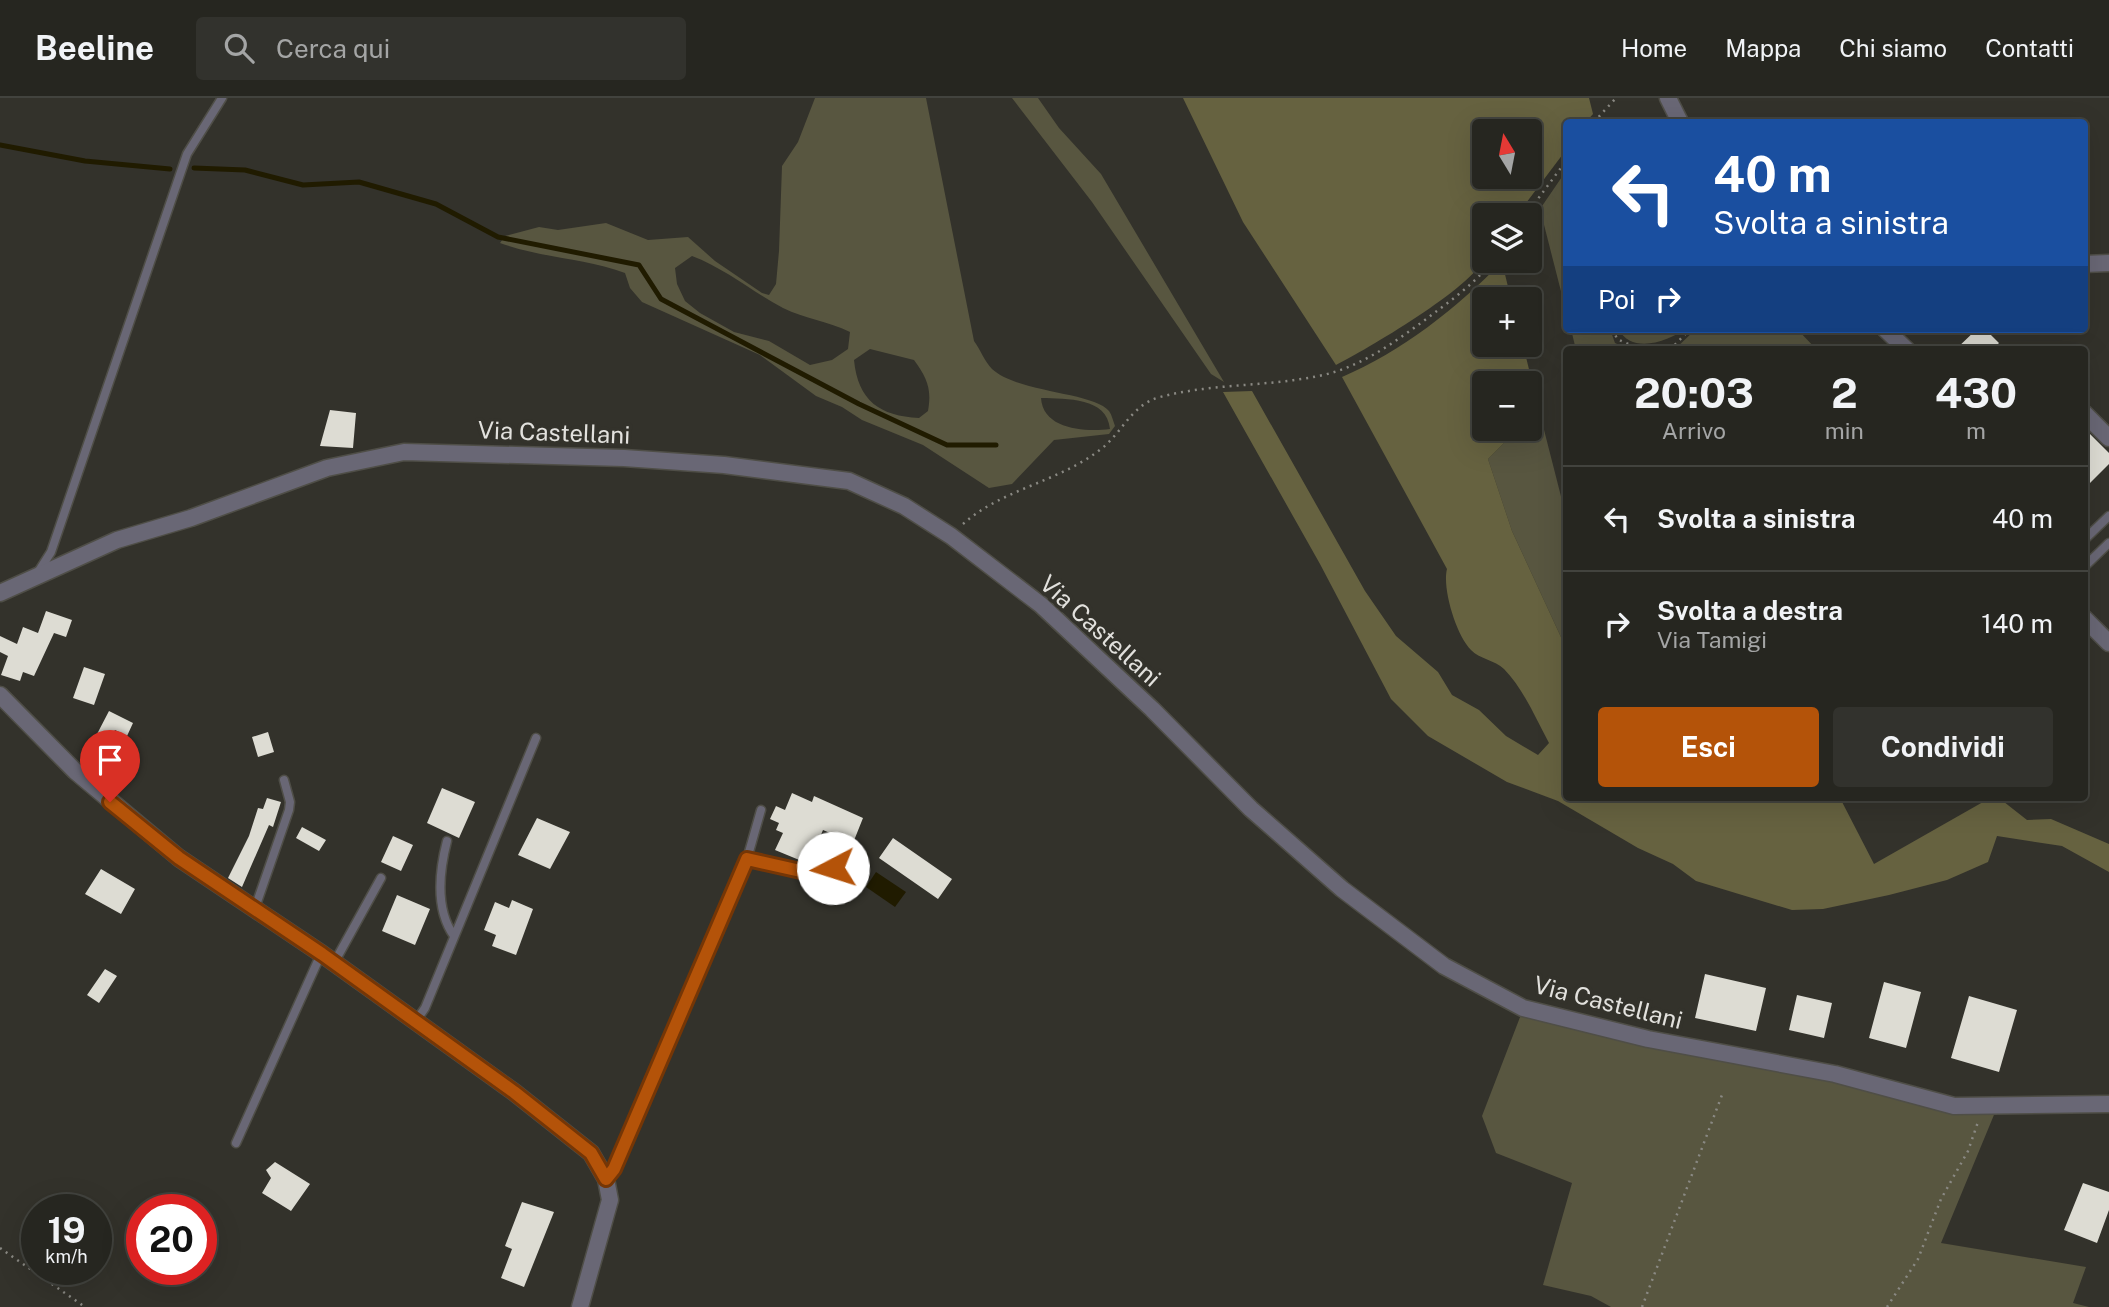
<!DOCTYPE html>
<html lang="it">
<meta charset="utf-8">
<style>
:root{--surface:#262620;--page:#32322d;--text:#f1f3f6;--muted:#a4a5a5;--line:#42433e;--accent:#b45309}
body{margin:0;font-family:"Public Sans",sans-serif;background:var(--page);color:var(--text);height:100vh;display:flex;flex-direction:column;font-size:26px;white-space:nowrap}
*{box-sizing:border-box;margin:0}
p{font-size:23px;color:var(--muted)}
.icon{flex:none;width:38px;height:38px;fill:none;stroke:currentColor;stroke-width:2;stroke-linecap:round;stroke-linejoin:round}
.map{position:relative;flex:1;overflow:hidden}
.side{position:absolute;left:1563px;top:248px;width:525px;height:455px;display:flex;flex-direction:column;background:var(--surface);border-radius:7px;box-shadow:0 7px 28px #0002,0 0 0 2px var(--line)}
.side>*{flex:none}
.banner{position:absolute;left:1563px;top:21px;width:525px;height:214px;border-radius:7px;box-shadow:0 7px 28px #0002,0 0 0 2px var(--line);background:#1a4fa0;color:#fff;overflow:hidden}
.needle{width:46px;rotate:350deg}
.tools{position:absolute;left:1472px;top:21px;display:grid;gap:14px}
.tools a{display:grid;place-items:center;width:70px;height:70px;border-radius:7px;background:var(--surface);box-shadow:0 7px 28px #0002,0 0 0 2px var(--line);font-size:35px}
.speed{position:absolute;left:21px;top:1096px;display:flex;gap:14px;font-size:35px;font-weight:700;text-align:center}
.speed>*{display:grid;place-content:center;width:91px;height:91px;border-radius:50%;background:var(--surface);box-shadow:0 7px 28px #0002,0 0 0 2px var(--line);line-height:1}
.speed small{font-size:18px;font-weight:400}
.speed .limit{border:10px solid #d22;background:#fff;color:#111}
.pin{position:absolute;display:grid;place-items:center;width:60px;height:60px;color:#fff;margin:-72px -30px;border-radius:50% 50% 50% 0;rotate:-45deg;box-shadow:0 0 7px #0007}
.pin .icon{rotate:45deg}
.me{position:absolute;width:77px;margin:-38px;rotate:265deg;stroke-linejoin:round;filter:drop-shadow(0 0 5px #0008)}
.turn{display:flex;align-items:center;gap:24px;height:147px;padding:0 35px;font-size:32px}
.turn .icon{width:91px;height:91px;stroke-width:2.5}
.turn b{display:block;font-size:49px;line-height:60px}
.then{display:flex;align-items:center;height:66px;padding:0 35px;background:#0003;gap:14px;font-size:26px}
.eta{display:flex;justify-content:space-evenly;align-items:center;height:119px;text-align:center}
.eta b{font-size:42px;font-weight:700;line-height:49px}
.cta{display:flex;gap:14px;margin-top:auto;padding:14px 35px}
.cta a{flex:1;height:80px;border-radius:7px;background:var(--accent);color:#fff;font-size:28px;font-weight:700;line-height:80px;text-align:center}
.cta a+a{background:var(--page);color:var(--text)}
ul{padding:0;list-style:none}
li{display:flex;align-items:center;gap:21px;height:105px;padding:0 35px;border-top:2px solid var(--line)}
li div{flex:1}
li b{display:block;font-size:26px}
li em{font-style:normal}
header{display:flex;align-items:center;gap:42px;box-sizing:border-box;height:98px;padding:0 35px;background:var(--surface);border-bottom:2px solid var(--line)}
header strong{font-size:33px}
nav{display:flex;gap:38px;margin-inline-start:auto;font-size:24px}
.search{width:490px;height:63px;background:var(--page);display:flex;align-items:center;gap:18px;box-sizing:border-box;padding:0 24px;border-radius:7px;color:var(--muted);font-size:26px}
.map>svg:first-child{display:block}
</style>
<header>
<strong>Beeline</strong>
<div class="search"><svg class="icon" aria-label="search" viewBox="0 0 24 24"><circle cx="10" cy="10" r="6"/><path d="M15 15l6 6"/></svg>Cerca qui</div>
<nav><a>Home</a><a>Mappa</a><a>Chi siamo</a><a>Contatti</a></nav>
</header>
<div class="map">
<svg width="2109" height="1209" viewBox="0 0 2109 1209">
<rect width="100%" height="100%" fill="#33322b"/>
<path fill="#585640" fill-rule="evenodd" d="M815,0H926L974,243C980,251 985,264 992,271C1018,295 1094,294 1109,313C1112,317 1113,323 1115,328L1109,336L1054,342L1012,386L989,390L923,347L862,322L842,309L816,298L760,257L642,204L630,190L625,175C584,160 541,160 500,145L505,138L539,129L558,132L606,125L648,142L688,139L715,163L762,195L769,197L776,186L779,153L782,68L798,44ZM692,158C726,171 751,193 783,210C805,221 828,223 850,234L848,251L832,262L810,267L769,243L734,234L700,215L685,203L677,186L675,170ZM870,251L914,262C927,280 932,291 928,313L919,320C880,318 858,303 854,262ZM1041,300C1067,301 1107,299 1110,331C1086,334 1043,332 1041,300Z
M1012,0H1038L1059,30L1101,76L1224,284L1211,276L1092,104Z
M1566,73V213L1540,111Z
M1571,231H1610L1615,245L1630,252H1576Z
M1618,231H1686C1667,243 1633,257 1618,231Z
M1696,231H1797L1817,252H1674Z
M1541,320L1566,418V550L1512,433L1488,361L1518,331H1530V324Z
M1522,914L1996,1012L1941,1145L2086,1169L2073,1205L2089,1209H1611L1591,1198L1543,1187L1572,1085L1496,1055L1482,1018Z"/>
<path fill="#666240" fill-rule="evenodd" d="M1183,0H1589L1593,16L1586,24H1566V52L1517,117H1484C1484,129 1488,149 1484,160C1475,188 1364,253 1336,267L1243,124ZM1484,33H1530V79H1484Z
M1502,164L1511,201H1484V247H1523L1541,320L1530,324V285H1484V331H1518L1488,361L1512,433L1566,550V700H1840L1874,766L1990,700H1999L2027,722L2051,721L2109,746V774L2062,748L1997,738L1988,764L1947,782L1889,797L1823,811L1792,812L1696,783L1673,766L1638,750L1558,703L1507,684L1428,638L1391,601L1320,466L1223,294L1252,293L1365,493L1396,538L1438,574L1452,597L1479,612L1506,638L1538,657L1549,645C1536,621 1523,590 1504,571C1495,562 1479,561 1471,552C1456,537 1442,490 1447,471L1342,279C1401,254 1457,210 1502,164Z"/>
<path fill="#201b00" d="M876,774L906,794L895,809L866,789Z"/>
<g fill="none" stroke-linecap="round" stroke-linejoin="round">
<path stroke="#201b00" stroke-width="5" d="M0,47L85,63L170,71
M194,70L245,72L303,87L359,84L436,106L498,139L639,167L661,201L859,306L947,347H996"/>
</g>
<path fill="#dddcd3" d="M1977,231H1985L1999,245L1992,252H1955Z
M330,312L356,315L353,350L320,348Z
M2084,330L2109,355V366L2084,391Z
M46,513L72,522L66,539L54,535L34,578L23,574L20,583L1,577L8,558L0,554V538L17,546L23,529L38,535Z
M84,569L105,576L94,607L73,600Z
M109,613L133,625L127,638L115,632L108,644L96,638Z
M268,634L274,654L258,659L252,639Z
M442,690L475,704L459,740L427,725Z
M792,695L812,704L814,698L863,720L853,745L823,732L809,766L775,752L783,735L776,732L779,725L770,721L776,708L785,712Z
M267,700L281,704L273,729L269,727L242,789L228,780L249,738L258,710L263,711Z
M537,720L570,734L550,771L518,757Z
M302,729L326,742L319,753L296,740Z
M393,738L413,747L401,773L381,764Z
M893,740L952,781L938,801L879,760Z
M101,771L135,791L121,816L85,796Z
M397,797L430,811L415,847L382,833Z
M512,802L533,811L516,857L492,848L496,837L484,832L495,804L509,810Z
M105,871L117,878L99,905L87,897Z
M1705,876L1766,890L1756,933L1695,920Z
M1884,884L1921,894L1906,950L1869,940Z
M1797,897L1832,905L1824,940L1789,932Z
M1969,898L2017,912L1999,974L1951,960Z
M275,1064L310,1086L291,1113L262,1095L271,1080L266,1072Z
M2083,1085L2109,1094V1112L2097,1145L2064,1132Z
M522,1104L554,1114L524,1189L501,1180L512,1151L505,1148Z"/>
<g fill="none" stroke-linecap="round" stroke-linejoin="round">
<g stroke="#4f4e47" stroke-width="11">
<path id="lane" d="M2084,442L2109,418
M2084,469L2109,445
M37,476L51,454L187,56L222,0
M447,743C439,774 435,811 454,838
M747,761L830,777C837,763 838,753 827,741
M255,810L289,712L290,704L284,682
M334,865L381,780
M416,923L425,910L536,640
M236,1045L321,856
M606,1081L614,1071L747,761L761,712"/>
</g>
<g stroke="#4f4e47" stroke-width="19">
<path id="street" d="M1668,0L1680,24
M2084,166L2109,165
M1885,231L1907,252
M2084,315L2109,340
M0,495L117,442L191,420L327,370L404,354L624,360L724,367L849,383L904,408L951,438L1041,507L1152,611L1251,711L1342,791L1444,868L1523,910L1648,941L1835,976L1954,1008L2109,1006
M2084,520L2109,545
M0,597L75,673L179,760L322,856L514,994L591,1055L606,1081L610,1102L580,1209"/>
</g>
<path stroke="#8a8983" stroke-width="2.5" stroke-dasharray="2 5" stroke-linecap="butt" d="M1594,24L1616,0
M1526,117L1566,63
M1613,231L1617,241L1642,252
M1658,252L1670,251
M1670,252L1690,231
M963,426C1002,391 1059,384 1101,351C1123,334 1131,307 1160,299C1213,285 1269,289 1323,277C1363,268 1396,243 1429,219C1451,202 1475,186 1492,163
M0,1150L85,1209
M1642,1209L1722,997
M1887,1209L1918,1161L1941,1101L1968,1053L1978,1024"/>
<use href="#lane" stroke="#696775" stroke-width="8"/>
<use href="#street" stroke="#696775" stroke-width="16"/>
</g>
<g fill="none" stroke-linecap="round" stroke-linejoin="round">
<g stroke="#753606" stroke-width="18">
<path id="route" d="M110,704L179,760L322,856L514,994L591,1055L606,1081L614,1071L747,761L823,778L830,777L833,770"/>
</g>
<use href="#route" stroke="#b45309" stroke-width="12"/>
</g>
<g text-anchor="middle" stroke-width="7" stroke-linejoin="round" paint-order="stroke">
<g font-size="24" fill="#e2e1dd" stroke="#33322b">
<text transform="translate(554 335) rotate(2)" y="8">Via Castellani</text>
<text transform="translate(1100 533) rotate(42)" y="8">Via Castellani</text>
<text transform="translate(1608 905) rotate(14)" y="8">Via Castellani</text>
</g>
</g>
</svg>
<div class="tools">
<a><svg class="needle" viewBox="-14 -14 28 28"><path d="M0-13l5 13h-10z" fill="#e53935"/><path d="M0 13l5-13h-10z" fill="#a4a5a5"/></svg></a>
<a><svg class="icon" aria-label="layers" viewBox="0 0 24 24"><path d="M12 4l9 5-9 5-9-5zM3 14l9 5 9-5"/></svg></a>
<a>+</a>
<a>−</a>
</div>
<div class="speed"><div>19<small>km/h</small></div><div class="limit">20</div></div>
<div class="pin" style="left:110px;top:704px;background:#d93025"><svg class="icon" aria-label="arrive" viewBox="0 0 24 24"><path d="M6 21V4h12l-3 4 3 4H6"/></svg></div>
<svg class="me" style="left:833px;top:770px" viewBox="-20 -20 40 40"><circle r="19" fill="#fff"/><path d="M0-13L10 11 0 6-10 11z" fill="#b45309"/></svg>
<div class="banner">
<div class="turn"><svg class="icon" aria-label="left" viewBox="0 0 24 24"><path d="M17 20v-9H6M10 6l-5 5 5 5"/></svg><div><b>40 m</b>Svolta a sinistra</div></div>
<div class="then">Poi<svg class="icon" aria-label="right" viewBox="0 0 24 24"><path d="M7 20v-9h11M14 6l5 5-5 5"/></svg></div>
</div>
<section class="side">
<div class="eta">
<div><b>20:03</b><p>Arrivo</p></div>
<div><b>2</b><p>min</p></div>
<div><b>430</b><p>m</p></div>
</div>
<ul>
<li><svg class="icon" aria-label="left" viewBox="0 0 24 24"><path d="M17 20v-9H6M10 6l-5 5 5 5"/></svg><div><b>Svolta a sinistra</b></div><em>40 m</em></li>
<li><svg class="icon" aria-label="right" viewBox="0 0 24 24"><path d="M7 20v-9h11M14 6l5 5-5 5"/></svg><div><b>Svolta a destra</b><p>Via Tamigi</p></div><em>140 m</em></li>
</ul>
<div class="cta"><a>Esci</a><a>Condividi</a></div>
</section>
</div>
